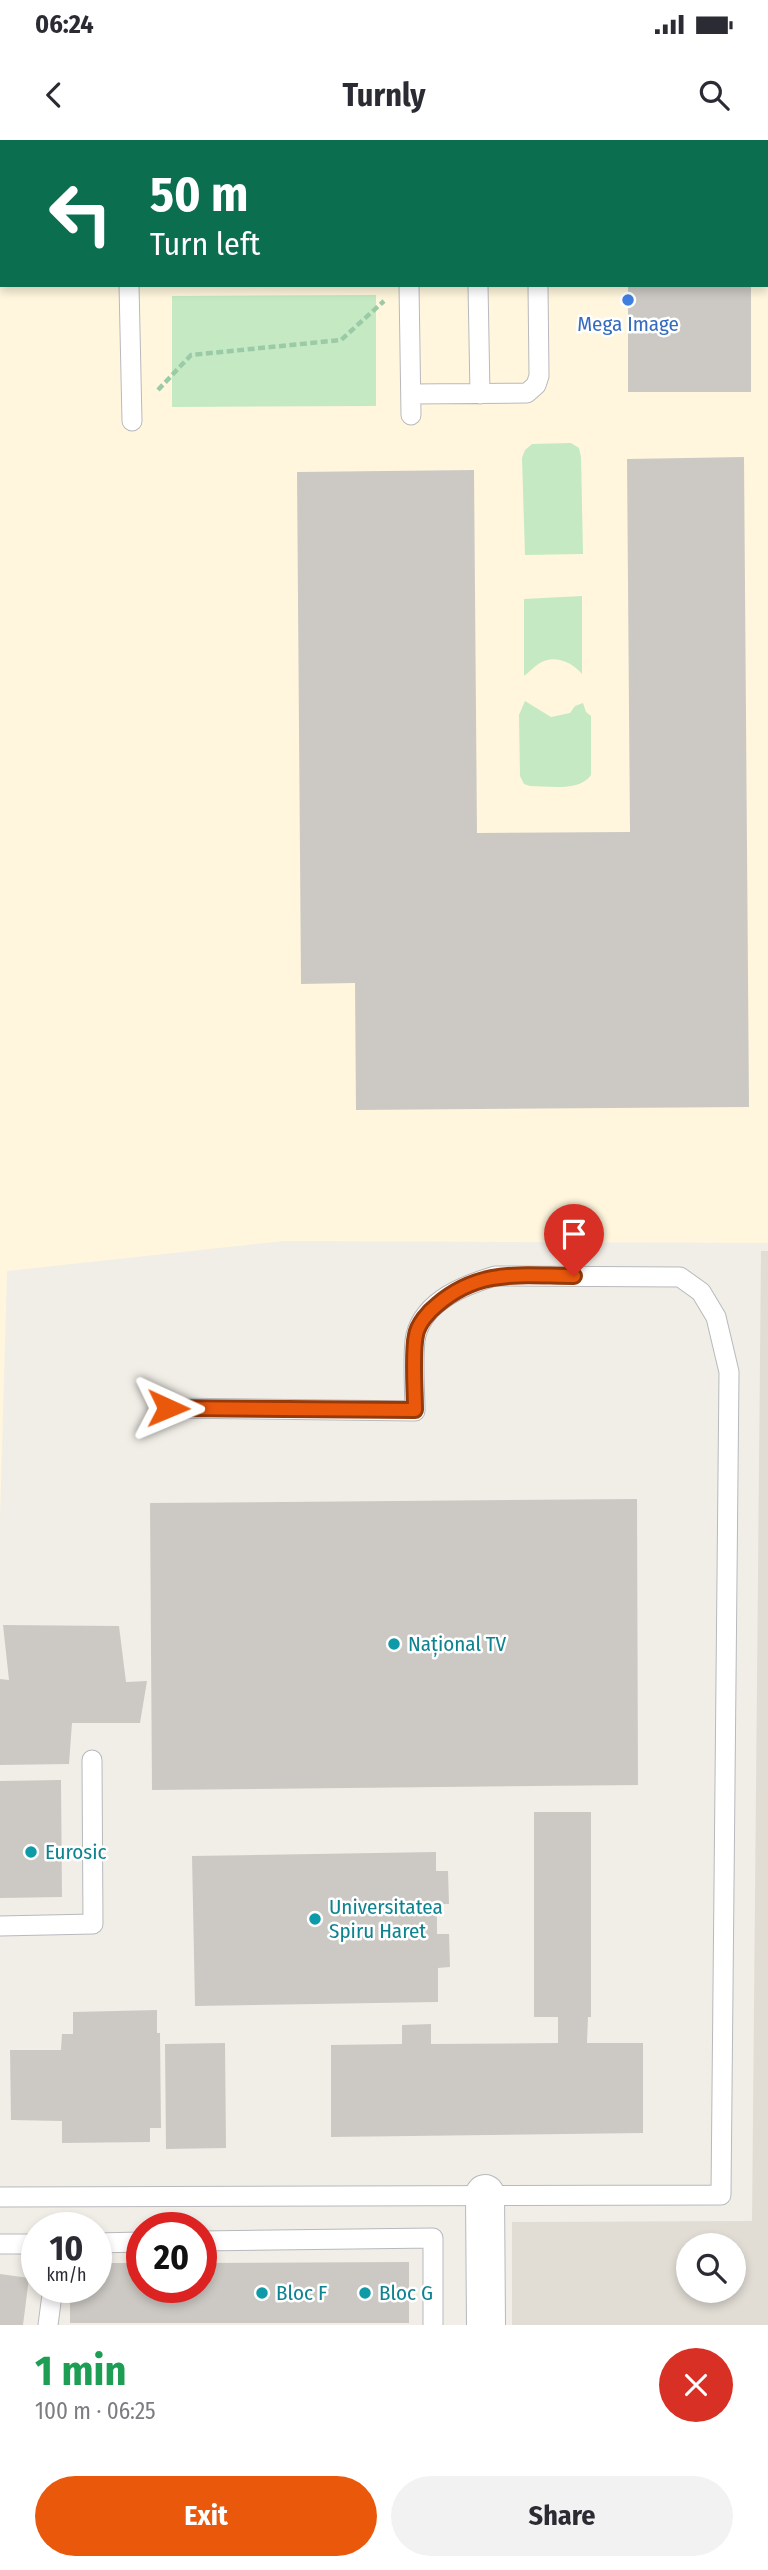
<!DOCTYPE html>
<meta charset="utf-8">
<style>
:root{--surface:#fff;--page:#f2f2f3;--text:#2b2b33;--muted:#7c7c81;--accent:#ea580c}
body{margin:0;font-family:"Fira Sans Condensed",sans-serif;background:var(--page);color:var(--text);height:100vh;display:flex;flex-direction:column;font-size:26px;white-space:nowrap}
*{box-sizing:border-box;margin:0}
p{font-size:23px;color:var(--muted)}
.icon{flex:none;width:38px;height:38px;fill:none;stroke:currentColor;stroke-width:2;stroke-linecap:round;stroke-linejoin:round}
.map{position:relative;height:2185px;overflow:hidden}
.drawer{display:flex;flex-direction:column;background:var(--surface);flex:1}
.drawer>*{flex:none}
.hud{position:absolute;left:0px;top:0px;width:768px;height:147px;box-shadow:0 4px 10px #0003;background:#0b6e4f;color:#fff;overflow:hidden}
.fabs{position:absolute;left:676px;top:2093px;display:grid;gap:14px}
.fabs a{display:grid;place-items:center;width:70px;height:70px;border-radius:50%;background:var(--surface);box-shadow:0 4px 10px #0003;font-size:35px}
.speed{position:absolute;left:21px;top:2072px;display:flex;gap:14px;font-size:35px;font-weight:700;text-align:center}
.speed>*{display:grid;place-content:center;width:91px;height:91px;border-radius:50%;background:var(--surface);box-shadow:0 4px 10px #0003;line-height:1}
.speed small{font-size:18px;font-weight:400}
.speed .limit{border:10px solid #d22;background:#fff;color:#111}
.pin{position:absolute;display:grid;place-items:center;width:60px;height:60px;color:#fff;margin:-72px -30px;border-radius:50% 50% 50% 0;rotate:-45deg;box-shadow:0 0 7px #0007}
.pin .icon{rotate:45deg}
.me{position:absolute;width:77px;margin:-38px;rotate:91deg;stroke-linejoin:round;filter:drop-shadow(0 0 5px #0008)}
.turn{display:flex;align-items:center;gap:24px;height:147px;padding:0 35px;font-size:32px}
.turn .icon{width:91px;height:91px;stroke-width:2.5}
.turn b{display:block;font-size:49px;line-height:60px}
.round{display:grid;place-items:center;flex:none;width:74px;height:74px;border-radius:37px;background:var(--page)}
.summary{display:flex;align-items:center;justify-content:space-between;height:119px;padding:0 35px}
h1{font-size:42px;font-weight:700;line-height:52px;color:#1e9e55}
.button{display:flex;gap:14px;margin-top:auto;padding:14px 35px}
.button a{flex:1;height:80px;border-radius:42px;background:var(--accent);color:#fff;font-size:28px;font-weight:700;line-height:80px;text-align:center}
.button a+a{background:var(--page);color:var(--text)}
.status{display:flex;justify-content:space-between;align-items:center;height:49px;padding:0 35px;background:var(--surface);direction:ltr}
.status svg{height:19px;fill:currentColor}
header{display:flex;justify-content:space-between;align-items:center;height:91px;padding:0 35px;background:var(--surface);font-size:32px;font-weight:700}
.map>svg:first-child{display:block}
</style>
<div class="status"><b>06:24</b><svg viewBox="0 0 49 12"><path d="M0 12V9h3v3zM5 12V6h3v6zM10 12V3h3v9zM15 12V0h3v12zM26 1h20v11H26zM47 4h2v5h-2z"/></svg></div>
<header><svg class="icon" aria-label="back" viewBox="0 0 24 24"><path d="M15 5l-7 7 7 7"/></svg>Turnly<svg class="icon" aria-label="search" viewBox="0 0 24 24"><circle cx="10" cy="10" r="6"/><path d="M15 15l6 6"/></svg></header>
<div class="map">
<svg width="768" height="2185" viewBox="0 0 768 2185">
<rect width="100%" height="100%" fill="#f1eee7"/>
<path fill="#fff6dd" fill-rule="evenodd" d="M0,0H768V1103L284,1101L7,1131L0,1378ZM2,2H766V145H2Z"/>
<path fill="#e1ddd5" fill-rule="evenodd" d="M761,1111H768V2185H512V2082L752,2081ZM688,2105H733V2151H688Z"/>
<path fill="#c4e9c3" d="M376,155V266L172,267V156Z
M571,303L579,308L581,317L583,414L525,415L522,318L525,310L532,304Z
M582,456V534C573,523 556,515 542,522C535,525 530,532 524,536V459Z
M525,561L551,577L570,573L575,566L583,563L586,572L591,576V635C579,652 550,646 530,646L524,644L520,636L519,575Z"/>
<path fill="#ccc9c4" d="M628,145H751V252H628Z
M744,317L749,967L356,970L355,843L301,844L297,332L474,330L477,693L630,692L627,319Z
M637,1359L638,1645L152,1650L150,1363Z
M3,1485L119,1486L126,1542L147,1541L140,1583H72L69,1624L0,1625V1539L9,1540Z
M61,1640L62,1757L0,1758V1641Z
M534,1672H591V1877H588L587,1903H643V1993L331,1997V1905L402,1904V1885L431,1884V1904L558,1903V1877H534Z
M436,1712V1731H448L449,1764H437V1794H449L450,1827L438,1828V1862L195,1866L192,1716Z
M157,1870V1893H160L161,1988H150V2002L62,2003V1981L11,1980L10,1910H61L62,1894H73V1872Z
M225,1903L226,2008L166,2009L165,1904Z
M409,2122V2183H70V2147H96V2123H142V2147H201V2123Z
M0,2134L29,2138L23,2185H0Z"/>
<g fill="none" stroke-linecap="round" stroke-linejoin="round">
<g stroke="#b7b9bd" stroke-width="21">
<path id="lane" d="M0,99H2
M129,145L132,281
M409,145L411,275
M478,145L480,254
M411,254L527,253L536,245L539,236L538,145
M0,1786L93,1784L92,1620
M0,2057L721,2055L729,1232L716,1177L701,1152L680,1137L495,1136C465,1145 425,1160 416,1195C412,1210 415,1253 415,1271L168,1268
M201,2101L433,2098V2185
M96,2103L142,2102
M0,2104H37
M48,2185L53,2147"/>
</g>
<g stroke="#b7b9bd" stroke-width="40">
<path id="street" d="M485,2054L486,2185"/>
</g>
<path stroke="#9bcaa7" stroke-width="4.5" stroke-dasharray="7 3.5" stroke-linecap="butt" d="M158,250L191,215L341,200L384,161"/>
<use href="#lane" stroke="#fff" stroke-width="19"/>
<use href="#street" stroke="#fff" stroke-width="38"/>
</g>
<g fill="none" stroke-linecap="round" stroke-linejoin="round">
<g stroke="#983908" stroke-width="18">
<path id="route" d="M168,1268L415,1270C415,1251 412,1212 416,1195C418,1184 428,1172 437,1165C480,1128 521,1136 574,1136"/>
</g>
<use href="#route" stroke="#ea580c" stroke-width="12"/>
</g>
<circle fill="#3f7fe0" stroke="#fff" stroke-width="2.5" cx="628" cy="160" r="7"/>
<g fill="#0f9aa8" stroke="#fff" stroke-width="2.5">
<circle cx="394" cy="1504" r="7"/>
<circle cx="31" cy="1712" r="7"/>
<circle cx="315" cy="1779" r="7"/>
<circle cx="262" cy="2153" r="7"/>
<circle cx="365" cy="2153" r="7"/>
</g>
<g text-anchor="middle" stroke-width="5" stroke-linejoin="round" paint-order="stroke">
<g font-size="21" fill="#366cbe" stroke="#fff">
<text x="628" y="191">Mega Image</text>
</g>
<g font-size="21" fill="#0d838f" stroke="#fff" text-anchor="start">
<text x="408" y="1511">Național TV</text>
<text x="45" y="1719">Eurosic</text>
<text x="329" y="1774">Universitatea<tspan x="329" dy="24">Spiru Haret</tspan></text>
<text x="276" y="2160">Bloc F</text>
<text x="379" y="2160">Bloc G</text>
</g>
</g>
</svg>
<div class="fabs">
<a><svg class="icon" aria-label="search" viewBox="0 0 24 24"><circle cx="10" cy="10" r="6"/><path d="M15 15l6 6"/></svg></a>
</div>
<div class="speed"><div>10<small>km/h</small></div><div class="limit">20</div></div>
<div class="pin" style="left:574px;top:1136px;background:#d93025"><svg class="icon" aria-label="arrive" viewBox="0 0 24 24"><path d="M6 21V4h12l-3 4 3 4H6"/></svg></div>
<svg class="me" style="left:168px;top:1268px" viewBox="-20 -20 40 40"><path d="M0-17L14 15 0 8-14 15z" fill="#ea580c" stroke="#fff" stroke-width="4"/></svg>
<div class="hud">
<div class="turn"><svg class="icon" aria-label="left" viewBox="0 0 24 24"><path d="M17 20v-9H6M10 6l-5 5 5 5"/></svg><div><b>50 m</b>Turn left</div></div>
</div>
</div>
<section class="drawer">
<div class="summary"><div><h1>1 min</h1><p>100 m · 06:25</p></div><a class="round" style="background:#d93025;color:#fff"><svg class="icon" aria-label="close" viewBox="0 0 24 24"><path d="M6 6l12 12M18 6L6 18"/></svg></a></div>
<div class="button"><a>Exit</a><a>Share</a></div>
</section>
